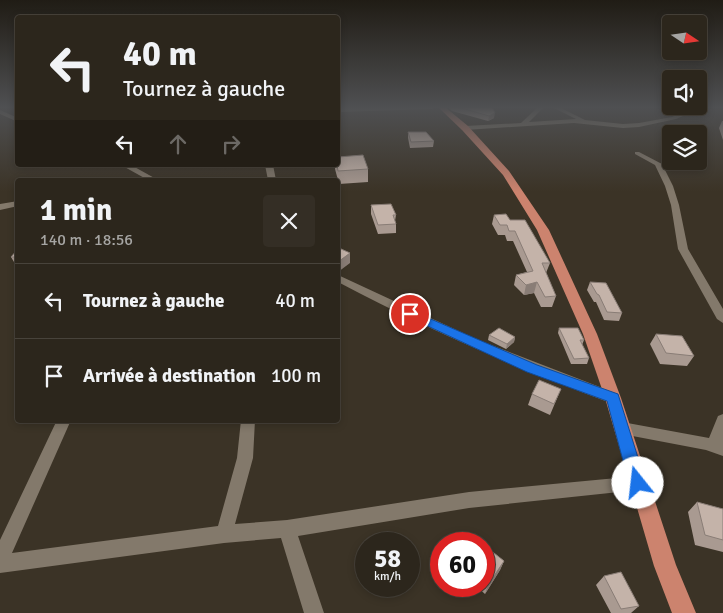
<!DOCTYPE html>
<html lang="fr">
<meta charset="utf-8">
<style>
:root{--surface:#2c261c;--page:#342e25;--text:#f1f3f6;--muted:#a6a5a3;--line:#48433b}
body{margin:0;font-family:Signika,sans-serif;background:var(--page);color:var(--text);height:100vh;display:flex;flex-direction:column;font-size:19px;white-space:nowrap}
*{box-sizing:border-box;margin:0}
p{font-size:16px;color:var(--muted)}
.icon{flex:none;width:28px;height:28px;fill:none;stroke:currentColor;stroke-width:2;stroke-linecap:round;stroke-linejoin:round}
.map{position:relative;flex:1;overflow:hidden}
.sheet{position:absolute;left:15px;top:178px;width:325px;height:245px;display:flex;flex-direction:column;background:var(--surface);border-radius:5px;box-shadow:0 2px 8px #0003,0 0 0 1px var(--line)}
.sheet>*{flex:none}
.top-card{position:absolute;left:15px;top:15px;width:325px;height:152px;border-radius:5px;box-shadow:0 2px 8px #0003,0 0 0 1px var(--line);background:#2c261c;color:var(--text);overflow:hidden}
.needle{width:32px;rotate:103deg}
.fabs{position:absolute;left:662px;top:15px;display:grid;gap:10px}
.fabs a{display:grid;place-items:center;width:45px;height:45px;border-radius:5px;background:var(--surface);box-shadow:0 2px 8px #0003,0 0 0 1px var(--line);font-size:25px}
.speed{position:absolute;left:355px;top:532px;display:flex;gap:10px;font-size:25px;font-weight:700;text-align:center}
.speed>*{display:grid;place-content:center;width:65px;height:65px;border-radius:50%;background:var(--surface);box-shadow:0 2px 8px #0003,0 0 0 1px var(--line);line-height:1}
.speed small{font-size:12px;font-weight:400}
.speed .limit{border:8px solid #d22;background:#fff;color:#111}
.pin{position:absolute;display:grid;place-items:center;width:42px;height:42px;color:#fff;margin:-21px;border:2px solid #fff;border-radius:50%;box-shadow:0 1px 5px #0007}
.me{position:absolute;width:55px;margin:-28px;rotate:344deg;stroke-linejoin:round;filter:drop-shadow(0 0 4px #0008)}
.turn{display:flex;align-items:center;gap:18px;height:105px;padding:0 25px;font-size:22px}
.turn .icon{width:65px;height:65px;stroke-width:2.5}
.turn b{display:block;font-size:35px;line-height:42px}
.lanes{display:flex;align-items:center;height:48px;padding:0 25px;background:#0003;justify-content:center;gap:25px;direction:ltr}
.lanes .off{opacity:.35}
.round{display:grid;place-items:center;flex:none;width:52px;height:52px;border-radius:5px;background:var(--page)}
.headline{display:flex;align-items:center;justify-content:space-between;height:85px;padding:0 25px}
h1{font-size:30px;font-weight:700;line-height:38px}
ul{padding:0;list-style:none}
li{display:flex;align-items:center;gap:15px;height:75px;padding:0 25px;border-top:1px solid var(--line)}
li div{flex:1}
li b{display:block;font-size:19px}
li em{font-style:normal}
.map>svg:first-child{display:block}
</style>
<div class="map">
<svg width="723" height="613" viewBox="0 0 723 613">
<rect width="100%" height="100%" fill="#3b3326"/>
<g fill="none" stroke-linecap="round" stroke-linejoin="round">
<path fill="#83796b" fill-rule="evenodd" d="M388,107H435L432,109L338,112V108Z
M538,107H544L529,122L576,119L552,107H559L585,120L623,124L639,123L672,117L697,107H704L676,119L639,127L623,128L574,123L465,130L462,128L465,126L521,123Z
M0,110L18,118V122L0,114Z
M635,152H639L662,164L673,186L679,205L688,249L723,309V323L717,319L678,249L671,205L665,186L655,165L635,154Z
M121,165H131L158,180H148Z
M265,165H273L276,180H268Z
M18,201V206L0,210V204Z
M338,275L478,340L618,394L620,398L618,402L613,403L608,402C515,367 425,328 338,282Z
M723,414V456L706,450L622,434L617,432L615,428L617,424L622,422L709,438L718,416Z
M57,420H71L12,553L218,526L237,458L241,420H255L253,458L235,524L287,520L469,492L638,476L644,478L646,483L644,488L638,490L469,508L298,536L324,613H304L281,538L224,543L0,573V540Z"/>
<path fill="#cc836e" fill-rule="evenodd" d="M438,107H445L468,126L509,171L549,230L597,334L621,398L676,565L696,613H672L654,566L605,398L583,334L537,230L503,175L462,130Z"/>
</g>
<path fill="#a99a91" d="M448,107H492L494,118L488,121L452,111Z
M722,121H723V140L719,128Z
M408,132L434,141L433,147L410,148L408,138Z
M335,165L368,169V182L339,184L335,169Z
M371,205L396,215L395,221L396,224V233L378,234L371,214Z
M494,215L510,220L550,263L546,273L556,296L552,307H541L534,293L524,295L514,285L516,275L527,272L513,241H507L505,235H498L492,224Z
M18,249V267H17L11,257Z
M590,282L622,313L619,321L604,320L596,302H594L587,290Z
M559,328L584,340L582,345L589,358L587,364H571L558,333Z
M656,334L694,356L687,366L660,364L650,344Z
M489,335L515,337L514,342L506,349L488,340Z
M561,389L550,415L528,405L532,394Z
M697,502L723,509V552L695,545L688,512Z
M484,545L504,561L500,570L485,594L476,586H484Z
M604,576L639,606L631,613H611L596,585Z"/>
<path fill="#897d76" d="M495,113L494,118L488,121L489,116Z
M350,253V263L338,272V262Z
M537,282L534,293L524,295L526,285Z
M515,337L514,342L506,349L507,344Z
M504,561L500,570L485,594L488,585Z"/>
<path fill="#c4b3a9" stroke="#897d76" d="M458,107H492L495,113L489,116Z
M408,132H426L434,141L411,142Z
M363,155L368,169L338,171L337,165H338V157Z
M391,204L396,215H393L396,224L378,225L371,205Z
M506,214L510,220H525L550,263H542L556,296L545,297L537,282L526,285L516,275L533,271L515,231H509L507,225H500L494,215Z
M339,248L350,253L338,262V249Z
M18,249V257H11Z
M590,282L606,283L622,313L607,312L599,295L597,294Z
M499,328L515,337L507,344L489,335Z
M559,328H578L584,340H580L589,358L574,359Z
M656,334L682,336L694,356L666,353Z
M539,380L561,389L554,404L532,394Z
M697,502L723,509V540L705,535Z
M475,539L482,544H471Z
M484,545L504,561L488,585L484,581Z
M621,572L639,606L621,609L604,576Z"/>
<linearGradient id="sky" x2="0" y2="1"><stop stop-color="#201c15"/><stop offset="0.56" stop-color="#4f5052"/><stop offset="1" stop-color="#4f5052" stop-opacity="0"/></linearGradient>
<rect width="723" height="192" fill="url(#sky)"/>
<path fill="#1a73e8" stroke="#114b97" d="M410,310L537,365L618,394L646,483L643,489L638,491L632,489L629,483L607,401L527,372L406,316L404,314Z"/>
</svg>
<div class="fabs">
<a><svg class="needle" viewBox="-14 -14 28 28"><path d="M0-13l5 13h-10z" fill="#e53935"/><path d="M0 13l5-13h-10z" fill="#a6a5a3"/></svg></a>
<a><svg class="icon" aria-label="sound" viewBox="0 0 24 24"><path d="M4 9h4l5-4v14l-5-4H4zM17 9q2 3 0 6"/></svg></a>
<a><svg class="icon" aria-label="layers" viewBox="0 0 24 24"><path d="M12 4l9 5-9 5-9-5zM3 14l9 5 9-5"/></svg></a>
</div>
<div class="speed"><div>58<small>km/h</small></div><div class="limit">60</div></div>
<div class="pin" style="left:410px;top:314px;background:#d93025"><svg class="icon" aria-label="arrive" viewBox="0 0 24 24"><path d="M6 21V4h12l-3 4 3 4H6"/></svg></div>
<svg class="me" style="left:638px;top:483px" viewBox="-20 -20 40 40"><circle r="19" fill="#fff"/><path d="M0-13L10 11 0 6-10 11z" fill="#1a73e8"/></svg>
<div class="top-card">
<div class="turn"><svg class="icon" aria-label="left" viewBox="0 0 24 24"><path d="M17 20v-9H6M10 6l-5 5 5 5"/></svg><div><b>40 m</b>Tournez à gauche</div></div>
<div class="lanes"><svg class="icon" aria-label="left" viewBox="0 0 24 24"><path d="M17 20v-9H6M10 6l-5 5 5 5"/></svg><svg class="icon off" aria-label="ahead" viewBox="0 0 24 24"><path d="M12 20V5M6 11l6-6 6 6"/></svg><svg class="icon off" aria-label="right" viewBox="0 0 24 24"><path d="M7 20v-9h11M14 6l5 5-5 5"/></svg></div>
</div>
<section class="sheet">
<div class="headline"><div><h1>1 min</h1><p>140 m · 18:56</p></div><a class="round"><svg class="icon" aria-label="close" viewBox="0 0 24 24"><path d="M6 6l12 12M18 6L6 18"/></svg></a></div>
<ul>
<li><svg class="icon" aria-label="left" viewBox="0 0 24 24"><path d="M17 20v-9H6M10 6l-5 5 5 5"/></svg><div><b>Tournez à gauche</b></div><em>40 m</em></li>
<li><svg class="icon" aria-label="arrive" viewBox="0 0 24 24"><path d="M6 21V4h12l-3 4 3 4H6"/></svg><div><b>Arrivée à destination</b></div><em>100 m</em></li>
</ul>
</section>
</div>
